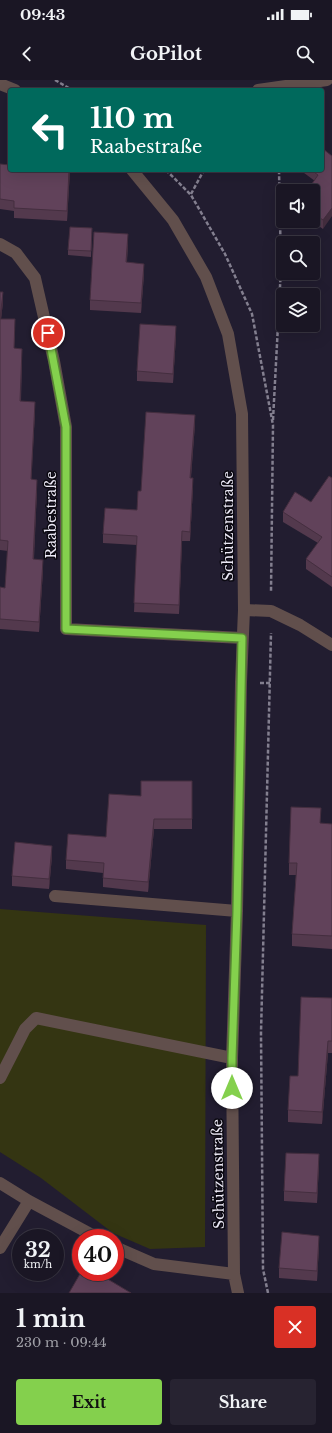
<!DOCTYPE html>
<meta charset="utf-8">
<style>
:root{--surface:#1a1624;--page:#272331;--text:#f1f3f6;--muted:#9f9fa6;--line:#383541;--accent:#84d04d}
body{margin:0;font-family:"Libre Baskerville",serif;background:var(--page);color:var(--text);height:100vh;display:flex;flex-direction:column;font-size:15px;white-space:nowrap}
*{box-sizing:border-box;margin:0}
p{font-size:13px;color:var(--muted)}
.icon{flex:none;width:22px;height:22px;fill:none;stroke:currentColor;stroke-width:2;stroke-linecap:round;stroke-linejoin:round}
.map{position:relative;height:1213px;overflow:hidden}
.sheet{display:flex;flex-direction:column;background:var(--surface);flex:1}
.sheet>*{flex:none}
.guide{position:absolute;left:8px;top:8px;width:316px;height:84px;border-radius:4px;box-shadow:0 4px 16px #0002,0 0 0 1px var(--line);background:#00695c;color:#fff;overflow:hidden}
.buttons{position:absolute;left:276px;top:104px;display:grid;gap:8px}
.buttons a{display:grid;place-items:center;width:44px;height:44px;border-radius:4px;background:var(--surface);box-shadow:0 4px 16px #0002,0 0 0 1px var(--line);font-size:20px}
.speed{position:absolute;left:12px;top:1149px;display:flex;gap:8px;font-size:20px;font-weight:700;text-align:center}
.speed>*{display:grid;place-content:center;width:52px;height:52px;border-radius:50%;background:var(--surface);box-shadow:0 4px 16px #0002,0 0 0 1px var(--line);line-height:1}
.speed small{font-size:10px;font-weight:400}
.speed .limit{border:6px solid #d22;background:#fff;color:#111}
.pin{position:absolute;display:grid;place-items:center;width:34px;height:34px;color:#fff;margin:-17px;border:2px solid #fff;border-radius:50%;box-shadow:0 1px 4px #0007}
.me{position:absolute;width:44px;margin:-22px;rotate:0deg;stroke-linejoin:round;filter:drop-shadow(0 0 3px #0008)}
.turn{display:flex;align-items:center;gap:14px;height:84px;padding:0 16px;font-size:18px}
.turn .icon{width:52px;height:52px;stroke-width:2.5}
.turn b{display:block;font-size:28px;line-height:34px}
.round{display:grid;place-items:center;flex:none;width:42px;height:42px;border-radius:4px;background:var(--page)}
.summary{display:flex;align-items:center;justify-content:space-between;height:68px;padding:0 16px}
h1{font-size:24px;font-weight:800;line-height:30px}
.cta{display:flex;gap:8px;margin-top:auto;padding:8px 16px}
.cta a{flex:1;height:46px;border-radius:4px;background:var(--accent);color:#111;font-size:16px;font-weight:800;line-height:46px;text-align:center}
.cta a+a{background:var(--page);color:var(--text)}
.status{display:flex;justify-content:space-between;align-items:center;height:28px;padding:0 20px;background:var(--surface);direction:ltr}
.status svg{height:11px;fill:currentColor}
header{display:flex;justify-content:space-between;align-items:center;height:52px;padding:0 16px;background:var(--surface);font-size:18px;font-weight:800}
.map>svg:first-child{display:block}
</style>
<div class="status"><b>09:43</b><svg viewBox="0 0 49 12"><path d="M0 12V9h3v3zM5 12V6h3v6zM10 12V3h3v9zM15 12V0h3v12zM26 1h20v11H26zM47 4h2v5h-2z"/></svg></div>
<header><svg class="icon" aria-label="back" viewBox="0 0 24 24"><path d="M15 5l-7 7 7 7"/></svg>GoPilot<svg class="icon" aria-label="search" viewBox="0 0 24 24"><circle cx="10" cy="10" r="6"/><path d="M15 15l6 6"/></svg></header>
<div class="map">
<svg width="332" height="1213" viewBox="0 0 332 1213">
<rect width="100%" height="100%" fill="#221d30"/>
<path fill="#343512" d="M0,829L206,845L205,1167L150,1169L113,1153L41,1098L0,1072Z"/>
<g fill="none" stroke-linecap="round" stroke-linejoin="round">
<path stroke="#837f8f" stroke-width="2.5" stroke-dasharray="4 2" stroke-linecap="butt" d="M55,0L72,10
M166,90L191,115L225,174L252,234L273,345L271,512
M191,114L204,90
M273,340L281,188L279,90
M260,603H270
M268,1213L263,1189L261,953L271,553"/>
<path stroke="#614f4c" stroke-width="12" d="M0,4L15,10
M258,10L327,0
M132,90L173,140L206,197L228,254L242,334L244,530L241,602L237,831L232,978L234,1194L238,1213
M0,164L16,173L35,198L54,281L66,347V549L242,558
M244,530L271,531L300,545L332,565
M55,816L237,831
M0,998L25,949L36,938L232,978
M0,1103L29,1121L98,1158
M115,1167L154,1184L234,1194
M0,1168L29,1121"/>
</g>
<path fill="#53394d" d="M332,76L323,149L312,141H313V111L315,101L300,90H322Z
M0,84L70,90L67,141L14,138V131L0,129Z
M92,154L91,177L68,175V170Z
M128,164L127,182L144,194L141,233L90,230V220Z
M0,212L3,222L1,239L15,249L14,268L22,279L21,321L35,332L31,399L37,410L34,479L43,490L39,552L0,549V507L5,508L8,471L0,470Z
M176,256L173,303L137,301V291Z
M195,344L191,398L193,407L190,461H182L179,534L134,532L137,465L103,463V454L137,430Z
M332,398V507L306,489V479L318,463L283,442V432L311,422Z
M192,701V749H154L148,812L103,807V793L66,789V780L106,757L141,716Z
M321,744H332V869L292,866V854L296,795H289V783Z
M52,776L49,809L12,806V796Z
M332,918V973H328L322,1044L288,1042V1030L298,996Z
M319,1084L317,1123L284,1121V1111Z
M319,1166L317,1201L279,1198V1188Z"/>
<path fill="#442e3f" d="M69,90H70L67,141V131Z
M332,128V136L323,149V140Z
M128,154V164L126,192V182Z
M144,184V194L141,233V223Z
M3,212V222L0,249V239Z
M176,246V256L173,303V294Z
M22,269V279L20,331V321Z
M35,322V332L31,409V399Z
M195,335V344L190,407V398Z
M193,398V407L190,461V452Z
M37,400V410L33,489V479Z
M182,451V461L179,534V525Z
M43,480V490L39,552V542Z
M154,739V749L148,812V802Z
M52,766V776L49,809V799Z
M328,961V973L322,1044V1032Z
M319,1074V1084L317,1123V1113Z
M319,1156V1166L317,1201V1191Z"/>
<path fill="#61425a" stroke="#442e3f" d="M322,68L332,76V128L323,140L313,133V111H307L318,95L311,90H322Z
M0,84L10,85V90H69L67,131L14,128V121L0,119Z
M70,147L92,148L91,171L68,170Z
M94,152L128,154L126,182L144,184L141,223L90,220Z
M0,212H3L0,239H15L14,268L22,269L20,321L35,322L31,399L37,400L33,479L43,480L39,542L0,539V507L5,508L8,461L0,460Z
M140,244L176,246L173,294L137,291Z
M146,332L195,335L190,398H193L190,452L182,451L179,525L134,523L137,456L103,454L105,428L137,430L138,411H141Z
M329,396L332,398V497L306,479L322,457L283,432L295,412L311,422Z
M141,701H192V739H154L148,802L103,798L104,783L66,780L68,754L106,757L109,714L141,716Z
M291,727L321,728L320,743L332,744V856L292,854L297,783H289Z
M15,762L52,766L49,799L12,796Z
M301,917L332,918V961H328L322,1032L288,1030L290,996H298Z
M286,1073L319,1074L317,1113L284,1111Z
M282,1152L319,1156L317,1191L279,1188Z
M81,1192H96L131,1213H69Z"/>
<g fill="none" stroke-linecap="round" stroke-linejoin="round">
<g stroke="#568732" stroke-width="10">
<path id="route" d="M48,253L66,347V549L242,558L237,831L232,978V1008"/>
</g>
<use href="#route" stroke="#84d04d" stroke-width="7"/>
</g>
<g text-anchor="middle" stroke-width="3" stroke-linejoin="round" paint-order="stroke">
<g font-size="14" fill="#edeaf7" stroke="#0b0911">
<text transform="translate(51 435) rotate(-90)" y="5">Raabestraße</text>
<text transform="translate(228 446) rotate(-90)" y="5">Schützenstraße</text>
<text transform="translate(218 1094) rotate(-91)" y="5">Schützenstraße</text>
</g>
</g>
</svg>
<div class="buttons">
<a><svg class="icon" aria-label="sound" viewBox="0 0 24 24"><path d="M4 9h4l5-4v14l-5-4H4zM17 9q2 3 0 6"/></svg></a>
<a><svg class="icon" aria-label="search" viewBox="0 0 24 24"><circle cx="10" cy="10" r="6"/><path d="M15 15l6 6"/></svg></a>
<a><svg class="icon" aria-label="layers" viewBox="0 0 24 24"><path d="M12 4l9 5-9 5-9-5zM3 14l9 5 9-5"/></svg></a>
</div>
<div class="speed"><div>32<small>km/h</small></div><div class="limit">40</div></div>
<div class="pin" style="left:48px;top:253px;background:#d93025"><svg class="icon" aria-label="arrive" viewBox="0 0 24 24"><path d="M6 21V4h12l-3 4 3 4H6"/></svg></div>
<svg class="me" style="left:232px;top:1008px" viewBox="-20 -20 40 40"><circle r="19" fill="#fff"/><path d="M0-13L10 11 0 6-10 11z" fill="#84d04d"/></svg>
<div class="guide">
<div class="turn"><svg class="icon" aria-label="left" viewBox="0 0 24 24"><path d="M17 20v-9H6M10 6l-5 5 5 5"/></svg><div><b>110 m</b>Raabestraße</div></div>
</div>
</div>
<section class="sheet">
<div class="summary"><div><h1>1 min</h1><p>230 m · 09:44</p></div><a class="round" style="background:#d93025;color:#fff"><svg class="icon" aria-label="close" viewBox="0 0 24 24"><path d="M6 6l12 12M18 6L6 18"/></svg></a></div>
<div class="cta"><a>Exit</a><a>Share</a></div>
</section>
